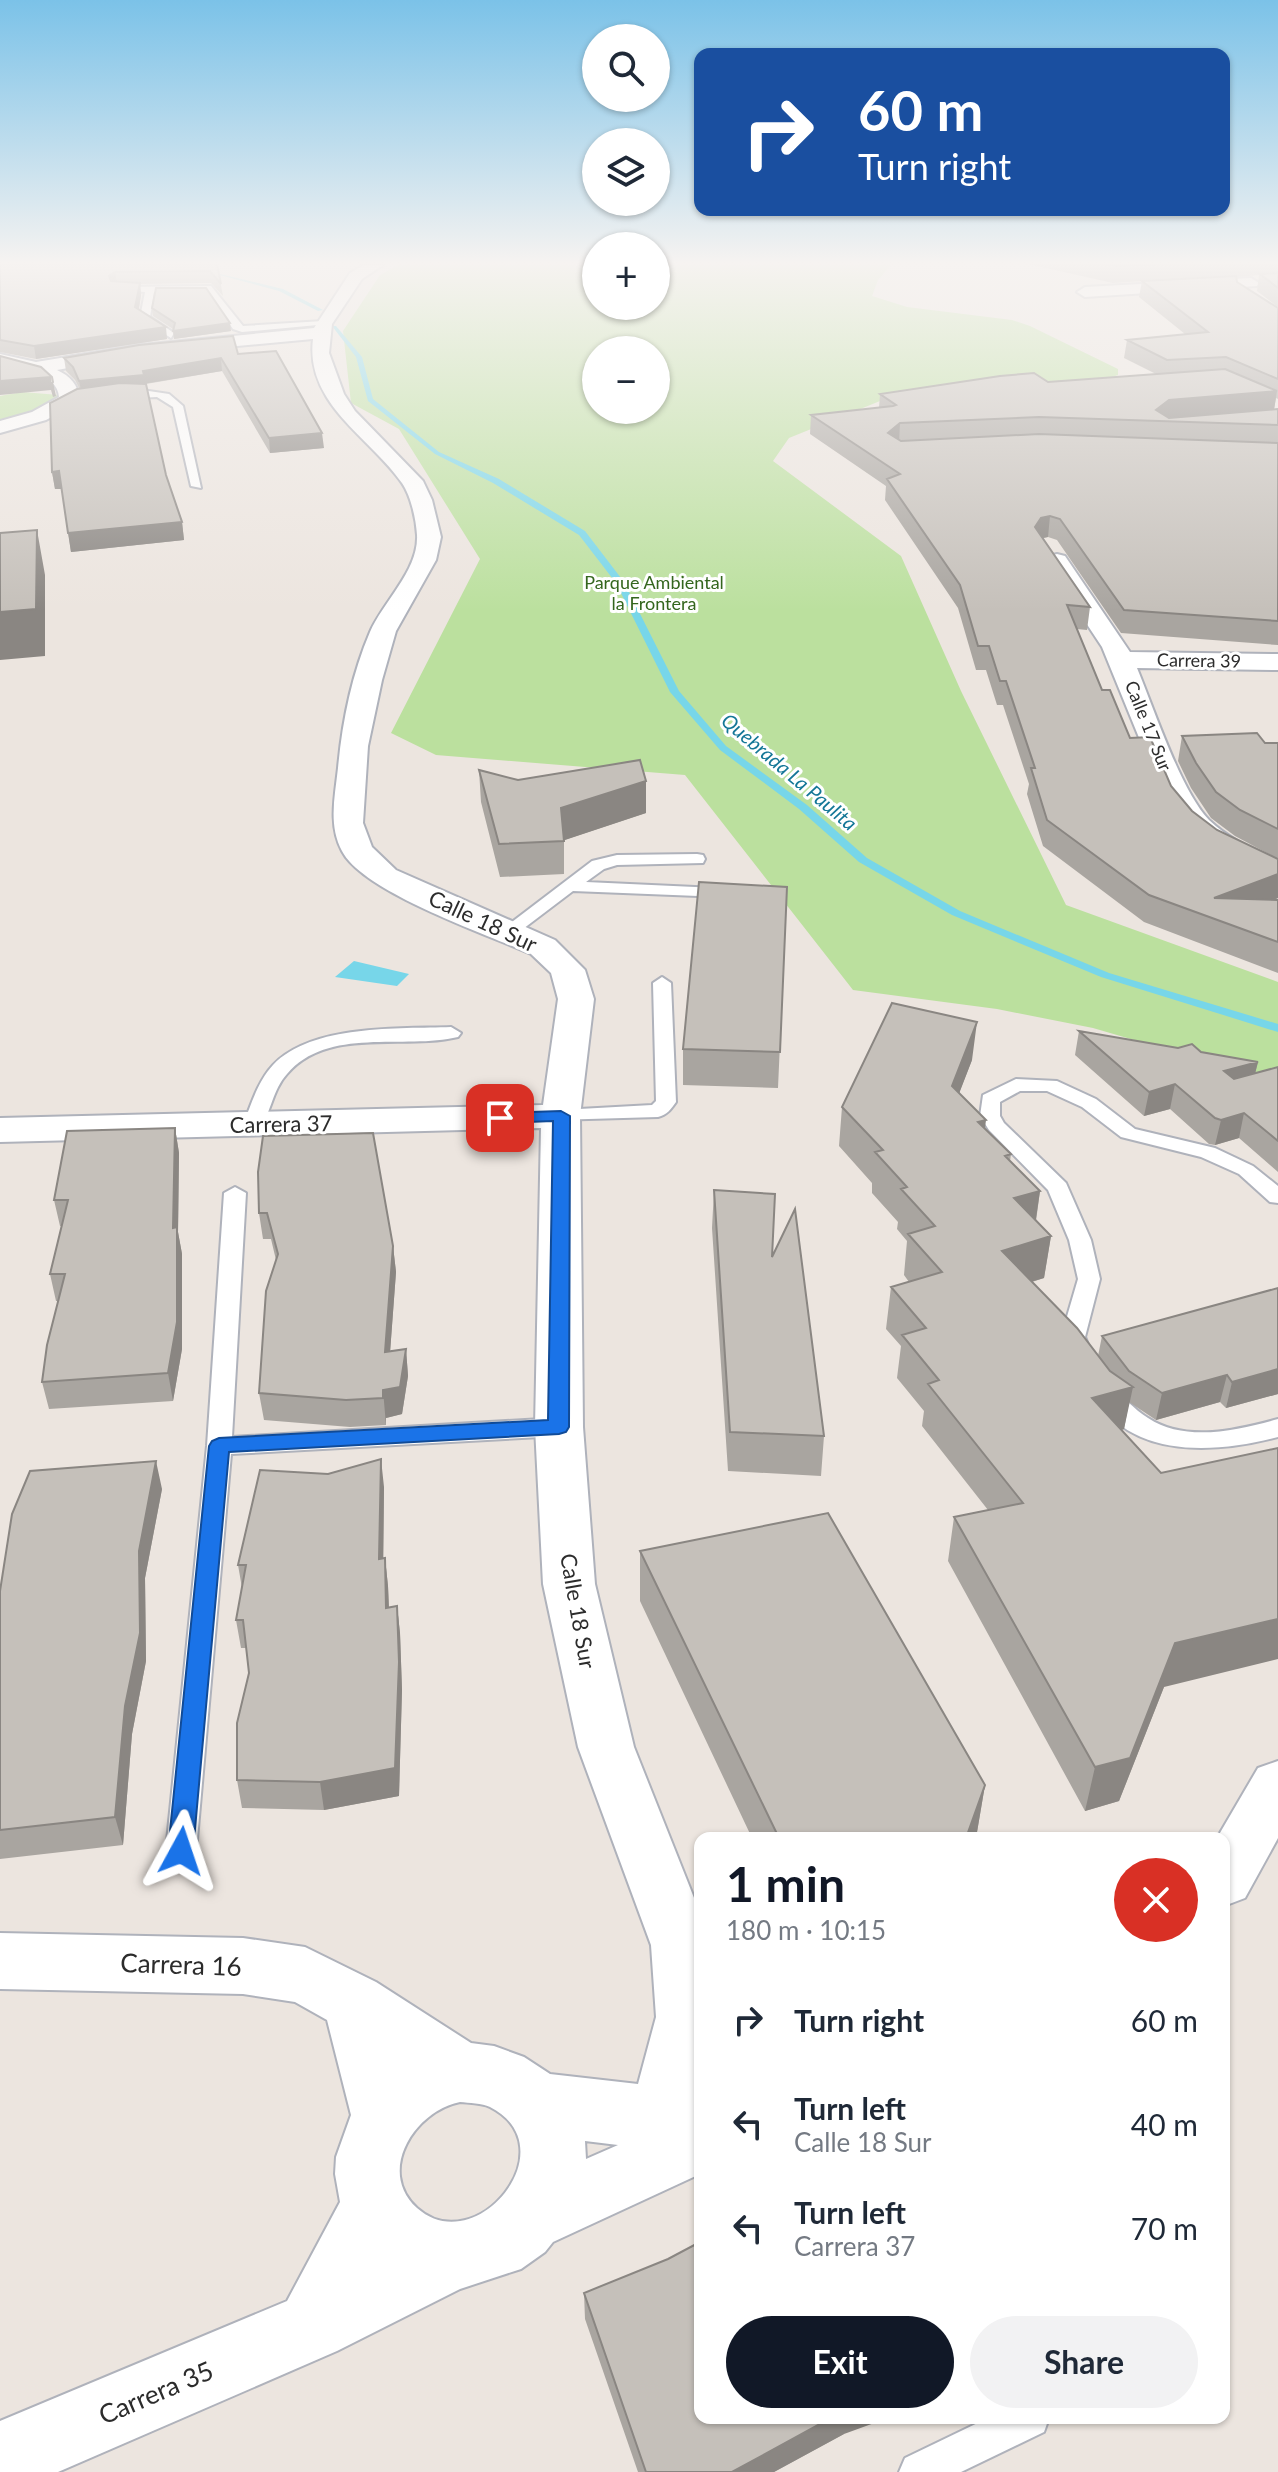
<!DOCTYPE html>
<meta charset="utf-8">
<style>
:root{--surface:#fff;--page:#f2f2f3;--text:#1f2937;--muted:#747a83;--accent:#111827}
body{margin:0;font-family:Lato,sans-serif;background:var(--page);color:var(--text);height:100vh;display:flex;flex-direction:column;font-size:30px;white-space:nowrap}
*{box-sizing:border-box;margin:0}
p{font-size:26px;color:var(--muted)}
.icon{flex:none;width:44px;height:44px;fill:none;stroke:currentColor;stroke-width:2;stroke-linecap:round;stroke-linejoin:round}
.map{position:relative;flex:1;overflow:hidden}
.drawer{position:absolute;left:694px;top:1832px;width:536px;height:592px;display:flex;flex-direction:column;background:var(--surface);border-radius:16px;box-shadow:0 2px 6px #0004}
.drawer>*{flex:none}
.banner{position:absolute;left:694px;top:48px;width:536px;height:168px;border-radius:16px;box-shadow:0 2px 6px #0004;background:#1a4fa0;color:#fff;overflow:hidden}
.tools{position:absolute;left:582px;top:24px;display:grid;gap:16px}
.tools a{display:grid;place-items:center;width:88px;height:88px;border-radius:50%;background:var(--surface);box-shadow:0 2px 6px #0004;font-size:40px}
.pin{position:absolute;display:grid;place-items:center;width:68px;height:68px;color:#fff;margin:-34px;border-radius:16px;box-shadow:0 4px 12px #0006}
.me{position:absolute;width:88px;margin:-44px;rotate:5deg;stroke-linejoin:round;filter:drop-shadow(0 0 6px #0008)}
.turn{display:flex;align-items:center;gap:28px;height:168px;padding:0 32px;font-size:36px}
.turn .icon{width:104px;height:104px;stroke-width:2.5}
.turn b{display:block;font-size:56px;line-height:68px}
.round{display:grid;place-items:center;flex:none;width:84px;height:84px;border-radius:42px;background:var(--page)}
.head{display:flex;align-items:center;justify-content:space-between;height:136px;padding:0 32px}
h1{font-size:48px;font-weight:700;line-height:60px;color:var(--accent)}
.cta{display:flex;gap:16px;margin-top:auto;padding:16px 32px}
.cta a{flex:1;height:92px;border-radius:48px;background:var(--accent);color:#fff;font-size:32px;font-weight:700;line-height:92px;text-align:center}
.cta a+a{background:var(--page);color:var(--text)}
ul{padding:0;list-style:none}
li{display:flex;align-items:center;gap:24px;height:104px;padding:0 32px}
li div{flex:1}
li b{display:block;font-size:30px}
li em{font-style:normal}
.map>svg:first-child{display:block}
</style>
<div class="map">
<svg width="1278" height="2472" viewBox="0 0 1278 2472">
<rect width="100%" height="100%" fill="#ece5df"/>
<path fill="#bbe09e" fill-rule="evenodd" d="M398,265H596V306H656V265H891L878,280L872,296L907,307L1012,320L1030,326L1118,369V375L1110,378L880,401L789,438L773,461L901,556L961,691L1066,905L1278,982V1082L1093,1028L997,1009L853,990L685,775L436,755L391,733L480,559L399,429L351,403L343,331L380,275ZM596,350H656V410H596Z
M22,392L59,395L62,402L0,424V396Z"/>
<path fill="#77d6e9" d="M354,961L409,974L397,986L335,977Z"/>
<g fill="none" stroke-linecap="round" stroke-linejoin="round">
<path fill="#77d6e9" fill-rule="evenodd" d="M182,265L283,289L323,310L318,311L279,291Z
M332,326H336L362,357L373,399L439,452L499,479L585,531L624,582L679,691L726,746L807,805L867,858L960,911L1109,973L1278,1024V1032L1101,977L952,915L859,862L799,809L720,750L670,692L616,583L579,535L493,483L435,454L368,401L356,357Z"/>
<g stroke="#afb2bb" stroke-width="4">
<path id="service" d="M211,286L243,326L323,321L328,324L242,332L233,329L208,292H154L150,317L174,333L171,338L140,318L145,292L113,290L117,287Z
M142,390L169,394L183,406L201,488L191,486L173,407L157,397L118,399L113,396Z
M697,854L703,855L705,859L703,863L617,865L604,869L586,882L717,888L723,889L726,893L723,897L573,891L515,935L509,936L500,931L592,861L617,855Z
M662,977L671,983L676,1102C671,1109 667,1115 658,1117L554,1120L551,1116L554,1112L561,1110L652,1105L656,1101L653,983Z
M451,1027L461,1033L458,1037C404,1050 328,1026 287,1074C273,1089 271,1112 260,1129L253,1131L243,1125C251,1105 258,1081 273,1065C312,1024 399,1029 451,1027Z
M1016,1079L1057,1081L1096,1099L1135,1129L1215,1148L1253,1166L1278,1186V1203L1270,1202L1239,1174L1201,1157L1121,1137L1082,1107L1047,1091H1020L1000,1102V1116L1004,1123L1066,1183L1091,1240L1100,1279L1085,1337L1092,1355L1088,1361H1072L1061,1337L1078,1279L1069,1240L1048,1190L989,1130L980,1116L983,1095Z
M235,1187L246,1193L232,1437L559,1418L568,1421L571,1427L568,1433L559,1436L231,1454L196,1851L192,1860L181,1864L170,1860L166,1851L207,1446L224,1193Z
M1107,1389C1122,1393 1134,1410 1148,1418C1186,1443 1238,1430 1278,1419V1437C1217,1453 1133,1460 1095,1397L1098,1391Z
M988,2418H1049L1044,2432L961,2472H899L905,2458Z"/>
</g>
<g stroke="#afb2bb" stroke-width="4">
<path id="minor" d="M364,265H383L362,279L332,324L329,353L344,394L355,411L423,481L432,500L441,537L436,560L396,631L382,680L368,746L363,823L372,847L396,870L555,940L585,970L594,999L580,1116L583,1427L595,1584L634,1747L700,1913V2174L553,2242L545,2252L521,2269L460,2289L337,2351L58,2472H0V2421L287,2301L340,2202L335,2174L336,2157L351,2115L327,2020L295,2002L243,1994L0,1989V1933L243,1938L305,1947L376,1982L471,2043L494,2046L524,2057L550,2074L638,2084L656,2017L651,1945L578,1747L543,1584L535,1427L541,1128L0,1142V1118L543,1105L558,999L551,973L531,954C486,934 363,892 342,851C328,825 335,796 338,768C342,723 352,674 370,632C383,602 419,570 417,535C416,519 411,496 402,483C370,437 305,404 313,339L140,355L57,370C70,376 79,385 79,400L76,404L46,420L0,433V421L32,412L59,397C58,373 19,370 0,366V354L36,362L140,345L314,328L350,273ZM460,2102C469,2103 482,2103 490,2107C569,2147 476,2261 417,2208C376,2171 415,2111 460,2102ZM585,2141L618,2145L586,2159Z
M1251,278L1259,283L1257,286L1085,297L1077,292L1085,287Z
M1057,554L1065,556L1130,652L1278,654V670L1137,668C1154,709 1181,791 1209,820C1229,839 1254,850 1278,862V885L1213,854L1189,835L1169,811L1102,647L1045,561L1049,556Z
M1278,1761V1838L1245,1898L1224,1906V1838H1217L1258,1768Z"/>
</g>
<use href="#service" fill="#fff" fill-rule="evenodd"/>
<use href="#minor" fill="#fff" fill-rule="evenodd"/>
</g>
<path fill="#a9a5a0" d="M0,264H217L223,296L211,283L140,284L141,295L139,309L167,339L36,359L0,352Z
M1028,264H1278V307L1257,291L1259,275L1236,277L1237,282L1278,308V399L1276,398L1274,409H1278V645L1121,633L1057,540L1048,537L1043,538L1090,607L1087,630L1077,629L1102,690L1130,738L1192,811L1217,830L1278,859V898L1274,900H1278V973L1144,922L1043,846L1027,794L1029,784L1003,705H997L986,670H976L958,608L885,500L886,486L810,434L811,415L879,408L880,394L1156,374L1124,358L1127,340L1185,334L1139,297L1142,281L1113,283Z
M152,308L231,331L174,339L173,329L153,316Z
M238,354L324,448L270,453L222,371L146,384L166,475L182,522L184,540L71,552L62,489H55L52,472L79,388L75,380L66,371L64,358Z
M1182,736L1265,743H1278V859L1235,836L1211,818L1191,788L1178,761Z
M479,770L646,813L564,840V874L500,877L481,802Z
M787,887L778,1088L683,1085V1049Z
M1079,1031L1258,1062L1255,1073L1278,1067V1172L1239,1138L1215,1145L1209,1144L1170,1109L1144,1116L1075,1055Z
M972,1060L959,1093L985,1129L1011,1154L1010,1161L1040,1191L1036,1221L1051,1236L1044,1278L1032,1282L1098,1356L1102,1336L1278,1288V1394L1226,1408L1220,1402L1156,1420L1129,1402L1124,1429L1122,1430L1164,1687L1119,1801L1085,1811L948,1561L954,1517L988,1510L922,1426L924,1411L897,1378L901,1346L886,1329L891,1287L909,1282L904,1275L907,1241L897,1229L898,1222L872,1193V1183L839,1146L842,1107Z
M175,1128L179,1153L178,1232L182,1254V1349L173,1401L49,1409L42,1382L58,1301H56L50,1274L62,1226H60L54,1200Z
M258,1172L393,1246L396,1272L390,1352L406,1349L408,1376L402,1414L386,1418V1425L350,1427L264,1420L259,1393L276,1260L271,1239H263L259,1213Z
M714,1190L772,1257L824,1436L821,1476L728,1471L712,1228Z
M384,1487L383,1559L385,1558L388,1586L389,1608L397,1606L400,1633L402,1690L399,1796L324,1810L242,1808L237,1780L249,1673L246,1648H241L236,1620L242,1588L238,1565Z
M162,1489L145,1578L146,1661L132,1734L123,1845L0,1859V1591Z
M640,1551L985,1785L976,1838H752L640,1601Z
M668,2259L844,2434L774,2472H638L585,2319L584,2293Z"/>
<path fill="#8a8682" d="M115,272L117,284L111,288L109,276Z
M140,283L141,295L137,319L135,307Z
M230,323L231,331L174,339L173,331Z
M166,327L167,339L36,359L34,346Z
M221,358L222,371L82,394L79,381Z
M50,377L53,382L56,396L53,397L51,390L0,395V381Z
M1277,391L1274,410L1166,419L1156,410L1169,400Z
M900,423L899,443L888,433Z
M322,433L324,448L270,453L269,438Z
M59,471L62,489H55L52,472Z
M1050,516L1048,537L1038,539L1035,527L1041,518Z
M182,522L184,540L71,552L68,533Z
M37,530L45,575V656L0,660V612Z
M646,781V813L562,841L561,808Z
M1278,874V898L1219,921L1214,898Z
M977,1022L972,1060L947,1125L952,1086Z
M1258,1062L1252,1086L1219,1096L1224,1071Z
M1175,1084L1170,1109L1144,1116L1149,1092Z
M1244,1113L1239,1138L1215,1145L1221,1120Z
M986,1120L981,1160L978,1122Z
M175,1128L179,1153L178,1232L182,1254V1349L173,1401L168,1373Z
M1040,1191L1034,1232L1014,1198Z
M1051,1236L1044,1278L996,1292L1002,1251Z
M393,1246L396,1272L388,1380L385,1352Z
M406,1349L408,1376L402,1414L386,1418V1425L383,1390Z
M1278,1369V1394L1226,1408L1232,1382Z
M1227,1375L1220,1402L1156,1420L1162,1393Z
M1133,1387L1124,1429L1084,1441L1092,1398Z
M381,1459L384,1487L383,1587L379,1559Z
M156,1461L162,1489L145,1578L146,1661L132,1734L123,1845L115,1817L125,1706L139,1551Z
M385,1558L388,1586L390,1636L386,1608Z
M397,1606L400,1633L402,1690L399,1796L324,1810L320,1782Z
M1278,1619V1659L1164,1687L1119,1801L1085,1811L1095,1767L1175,1643Z
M985,1785L976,1838H966Z
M831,2418H888L844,2434L774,2472H732Z"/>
<path fill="#c5c0ba" stroke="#8a8682" stroke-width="2" d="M0,264H217L221,284L210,271L115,272L109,276L111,281L140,283L135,307L166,327L34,346L0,340Z
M1106,264H1156L1115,266Z
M1278,272V288L1260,274L1277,273Z
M1236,276L1237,282L1278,308V379L1226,357L1167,360L1127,340L1208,332L1142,281Z
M156,288H206L230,323L173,331L175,323L152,308Z
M233,336L238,354L276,351L322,433L269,438L221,358L143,371L144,375L79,381L73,367L64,358L139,345Z
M0,356L41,367L52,377L53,382L50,384V377L0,381Z
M1225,369L1277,391L1169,400L1156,410L1169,418L1278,409V425L1039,417L900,423L888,433L901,441L1039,434L1278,443V621L1124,610L1060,519L1050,516L1041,518L1035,527L1090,607L1067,605L1102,690H1110L1130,738L1150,737L1171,786L1192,811L1217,830L1278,859V874L1214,898L1278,900V942L1149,895L1047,820L1031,768H1035L1006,681H1000L989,646H978L960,585L887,479L900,474L811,415L893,406L896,405L880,394L1000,376L1034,373L1048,382Z
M120,383L146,384L166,475L182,522L68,533L59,471L52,472L50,403L77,389Z
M37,530L36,609L0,612V533Z
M1257,733L1265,743H1278V829L1240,810L1216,792L1196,763L1182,736Z
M640,760L646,781L561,808L564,841L499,844L479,770L518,780Z
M699,882L787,887L780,1052L683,1049Z
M892,1003L977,1022L952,1086L986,1120L978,1122L1011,1154L1005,1156L1040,1191L1014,1198L1051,1236L1002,1251L1077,1328L1110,1371L1133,1387L1092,1398L1161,1473L1278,1448V1619L1175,1643L1130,1758L1095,1767L954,1517L1023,1503L928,1384L939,1380L902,1335L926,1328L891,1287L942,1272L908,1234L935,1226L901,1189L907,1187L875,1152L883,1150L842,1107Z
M1079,1031L1178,1048L1192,1044L1201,1052L1258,1062L1224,1071L1234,1079L1278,1067V1141L1244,1113L1221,1120L1215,1118L1175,1084L1149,1092Z
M175,1128L173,1228L177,1227V1322L168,1373L42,1382L47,1345L65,1274H50L68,1200H54L67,1131Z
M373,1133L393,1246L385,1352L406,1349L400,1387L383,1390V1398L346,1400L259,1393L266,1291L278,1254L267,1213H259L258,1172L263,1136Z
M714,1190L775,1194L772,1257L795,1209L824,1436L730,1432Z
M1278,1288V1369L1232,1382L1227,1375L1162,1393L1129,1371L1102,1336Z
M381,1459L379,1559L385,1558L386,1608L397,1606L399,1662L395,1768L320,1782L237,1780V1723L249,1673L243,1620H236L246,1565H238L260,1470L328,1474Z
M156,1461L139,1551L140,1633L125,1706L115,1817L0,1830V1591L12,1514L30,1471Z
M828,1513L985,1785L966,1838H779L640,1551Z
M700,2242V2418H831L732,2472H646L584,2293L668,2259Z"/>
<linearGradient id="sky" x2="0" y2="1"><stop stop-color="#7bc2e8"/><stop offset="0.43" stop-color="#f6f3f1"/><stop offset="1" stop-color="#f6f3f1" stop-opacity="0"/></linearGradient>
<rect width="1278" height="611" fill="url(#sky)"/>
<path fill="#1a73e8" stroke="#114b97" stroke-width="2" d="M561,1111L570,1116L569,1427L566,1432L559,1434L229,1452L193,1851L190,1858L181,1861L172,1858L168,1851L209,1446L212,1441L219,1438L548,1420L553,1121L500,1123L491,1118L500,1113Z"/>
<g text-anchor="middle" stroke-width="6" stroke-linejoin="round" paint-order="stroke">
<g font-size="18" fill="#34661e" stroke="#fff">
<text x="654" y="589">Parque Ambiental<tspan x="654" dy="21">la Frontera</tspan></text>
</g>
<g font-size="18" fill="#2c2c2c" stroke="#fff">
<text transform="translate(1199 661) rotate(1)" y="6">Carrera 39</text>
<text transform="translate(1148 726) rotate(68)" y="6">Calle 17 Sur</text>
</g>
<g font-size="20" font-style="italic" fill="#147797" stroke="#fff">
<text transform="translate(789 772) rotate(40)" y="7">Quebrada La Paulita</text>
</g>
<g font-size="22" fill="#2c2c2c" stroke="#fff">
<text transform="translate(483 921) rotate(25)" y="8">Calle 18 Sur</text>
<text transform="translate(281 1124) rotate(-1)" y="8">Carrera 37</text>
<text transform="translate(578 1611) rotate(80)" y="8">Calle 18 Sur</text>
</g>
<g font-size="26" fill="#2c2c2c" stroke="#fff">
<text transform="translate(181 1965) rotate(2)" y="9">Carrera 16</text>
<text transform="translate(156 2393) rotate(-23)" y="9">Carrera 35</text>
</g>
</g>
</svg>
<div class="tools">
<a><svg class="icon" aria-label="search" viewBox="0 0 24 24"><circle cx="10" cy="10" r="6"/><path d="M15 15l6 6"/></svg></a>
<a><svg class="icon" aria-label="layers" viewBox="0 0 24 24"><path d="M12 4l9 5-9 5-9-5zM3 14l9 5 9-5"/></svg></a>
<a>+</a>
<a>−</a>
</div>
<div class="pin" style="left:500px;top:1118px;background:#d93025"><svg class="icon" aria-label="arrive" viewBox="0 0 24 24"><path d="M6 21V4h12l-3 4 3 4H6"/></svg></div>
<svg class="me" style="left:181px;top:1851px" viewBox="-20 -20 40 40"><path d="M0-17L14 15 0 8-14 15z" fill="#1a73e8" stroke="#fff" stroke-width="4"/></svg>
<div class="banner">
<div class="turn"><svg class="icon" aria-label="right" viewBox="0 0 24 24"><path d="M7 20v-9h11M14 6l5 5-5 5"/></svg><div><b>60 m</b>Turn right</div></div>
</div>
<section class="drawer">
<div class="head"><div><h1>1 min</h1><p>180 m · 10:15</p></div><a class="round" style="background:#d93025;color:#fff"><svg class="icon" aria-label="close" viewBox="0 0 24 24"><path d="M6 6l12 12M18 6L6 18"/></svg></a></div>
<ul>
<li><svg class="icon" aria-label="right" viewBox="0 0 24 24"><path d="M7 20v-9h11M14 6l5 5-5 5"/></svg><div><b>Turn right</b></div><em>60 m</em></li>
<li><svg class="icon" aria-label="left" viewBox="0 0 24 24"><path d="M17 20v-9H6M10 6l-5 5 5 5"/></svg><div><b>Turn left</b><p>Calle 18 Sur</p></div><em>40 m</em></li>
<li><svg class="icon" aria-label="left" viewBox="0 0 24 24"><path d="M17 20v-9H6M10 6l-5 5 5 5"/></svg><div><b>Turn left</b><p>Carrera 37</p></div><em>70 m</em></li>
</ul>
<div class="cta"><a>Exit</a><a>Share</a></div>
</section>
</div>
